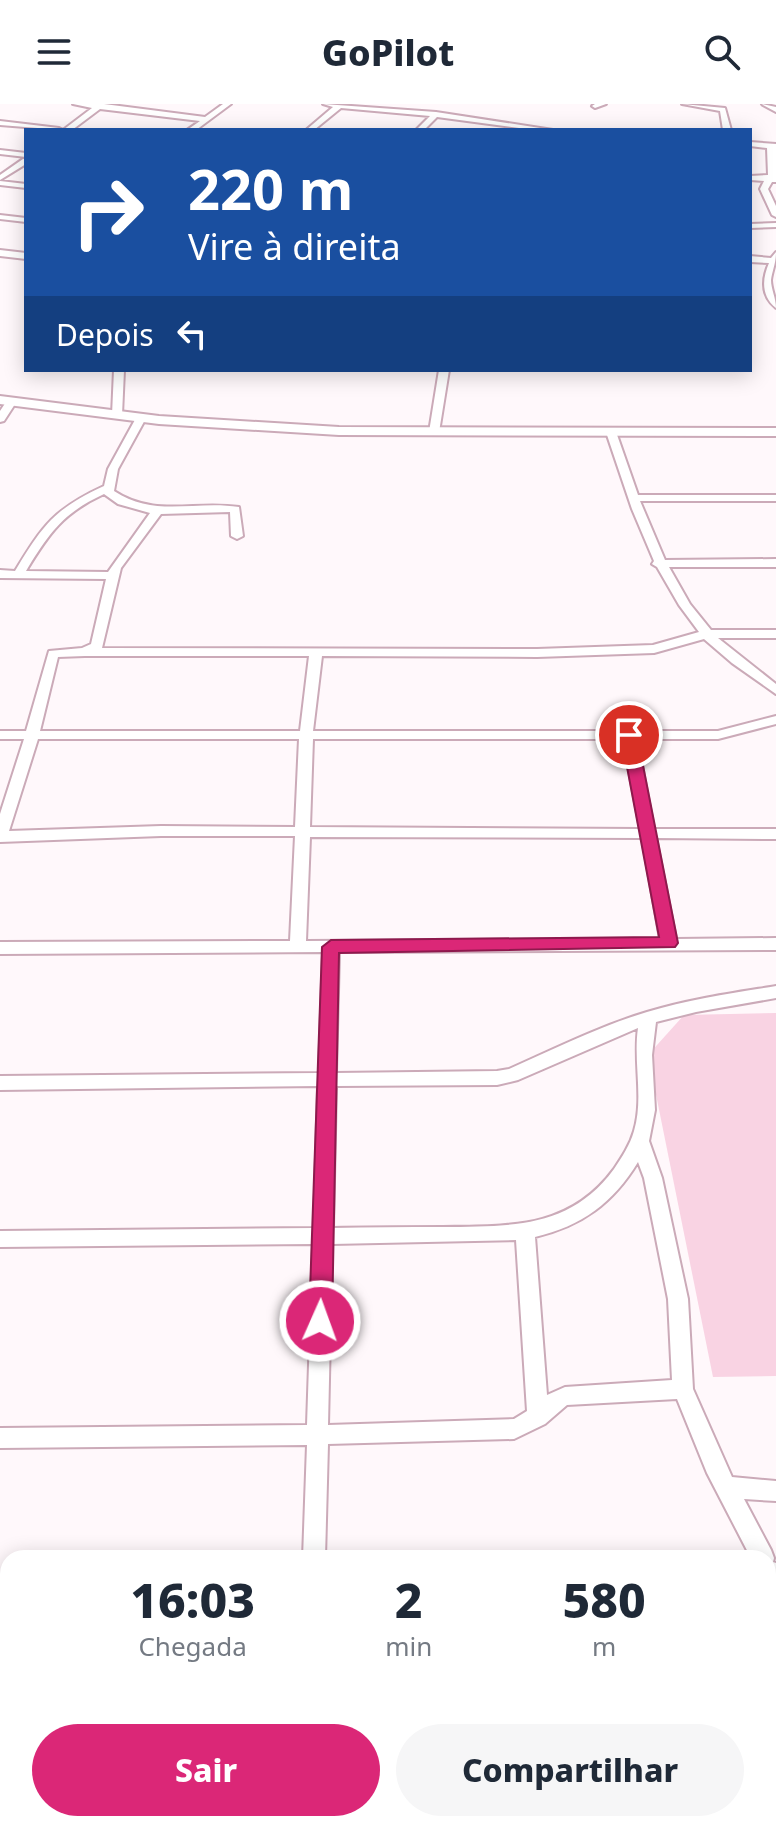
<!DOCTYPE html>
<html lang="pt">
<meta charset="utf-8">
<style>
:root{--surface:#fff;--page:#f6f6f7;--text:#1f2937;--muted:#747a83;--accent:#db2777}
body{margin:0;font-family:"Noto Sans",sans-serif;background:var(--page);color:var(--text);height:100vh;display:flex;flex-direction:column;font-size:30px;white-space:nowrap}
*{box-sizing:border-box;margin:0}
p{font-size:26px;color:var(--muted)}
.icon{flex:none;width:44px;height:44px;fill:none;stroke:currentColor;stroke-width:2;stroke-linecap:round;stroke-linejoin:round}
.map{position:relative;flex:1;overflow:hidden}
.details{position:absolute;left:0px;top:1446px;width:776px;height:282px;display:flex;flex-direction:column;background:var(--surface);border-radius:24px 24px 0 0;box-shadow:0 4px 20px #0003}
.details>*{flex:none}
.banner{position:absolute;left:24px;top:24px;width:728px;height:244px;border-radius:0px;box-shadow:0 4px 20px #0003;background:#1a4fa0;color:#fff;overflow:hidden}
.pin{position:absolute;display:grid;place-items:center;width:68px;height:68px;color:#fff;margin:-34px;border:4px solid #fff;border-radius:50%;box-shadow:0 2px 8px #0007}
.me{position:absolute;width:88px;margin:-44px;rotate:2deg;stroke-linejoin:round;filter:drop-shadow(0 0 6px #0008)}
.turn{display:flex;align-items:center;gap:28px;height:168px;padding:0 32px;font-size:36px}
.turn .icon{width:104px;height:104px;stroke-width:2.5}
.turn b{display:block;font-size:56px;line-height:68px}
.then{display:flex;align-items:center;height:76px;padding:0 32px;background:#0003;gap:16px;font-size:30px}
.eta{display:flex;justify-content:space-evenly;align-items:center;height:136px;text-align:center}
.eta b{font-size:48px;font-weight:800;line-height:56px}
.primary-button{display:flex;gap:16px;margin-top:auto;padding:16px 32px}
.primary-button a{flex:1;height:92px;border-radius:48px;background:var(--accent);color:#fff;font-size:32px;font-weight:800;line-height:92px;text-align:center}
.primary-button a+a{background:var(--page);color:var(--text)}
header{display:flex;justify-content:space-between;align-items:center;height:104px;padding:0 32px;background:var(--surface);font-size:36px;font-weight:800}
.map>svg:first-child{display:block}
</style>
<header><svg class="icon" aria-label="menu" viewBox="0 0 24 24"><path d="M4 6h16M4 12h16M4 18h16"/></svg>GoPilot<svg class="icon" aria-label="search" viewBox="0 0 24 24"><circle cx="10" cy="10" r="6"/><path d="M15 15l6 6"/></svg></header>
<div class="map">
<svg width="776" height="1727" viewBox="0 0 776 1727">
<rect width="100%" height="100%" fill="#fff8fb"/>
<path fill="#f9d3e3" d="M776,909V1272L713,1273L648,951L684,911Z"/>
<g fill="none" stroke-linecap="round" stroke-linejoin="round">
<g stroke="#cbaab8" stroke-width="4">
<path id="street" d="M73,0H104L205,13L223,0H231L196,26H187L200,17L100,5L72,26H63L92,4Z
M323,0L436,8L553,26H534L437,13L424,26H416L430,12L341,4L314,26H306L333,3Z
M595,0H606L595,4L592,2Z
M682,0L725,4L731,26H723L720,7Z
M762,0L776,3V8L763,1Z
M0,17L59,24L63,26L0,21Z
M750,38L776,40V78H772L768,85L776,102V113L772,111L760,85L764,77L750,76V72L768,71L767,44L750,42Z
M0,46L26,49V53L0,50Z
M23,55H26V60L0,76V71Z
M0,77L26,80V84L0,81Z
M0,111L26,114V118L0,115Z
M776,119V123L750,124V120Z
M0,146L26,149V155L0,152Z
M776,148C776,160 772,167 771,176C771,185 776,194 776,204C761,192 762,175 769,159L750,158V152L771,154Z
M114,266H124L122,311L117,314L112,311Z
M439,266H449L439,328L434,331L429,328Z
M8,295L17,297L4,317L0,318V307Z
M141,311L146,314L118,365L114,387C154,414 195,396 239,403L243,432L237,435L231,432L230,408L161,410L121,464L102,544L537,545L653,541L699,528L679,501L657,463L652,460L654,457L632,405L606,328L607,326L616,328L638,391H776V397H640L665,456L776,455V463H669L690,500L711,526H776V534H718L776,580V590L732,559L704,535L654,549L537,553L322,552L313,627H718L776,612V620L718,635H637L654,725H776V735L656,734L676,835L776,834V846L339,848L336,969L497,967L509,965C554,945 600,922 647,908C689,895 733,889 776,882V894L696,908L656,918L652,951L655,1006L649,1037L662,1074L688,1195L693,1285L732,1373L776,1377V1397L744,1395L771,1446L774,1454L773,1458L776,1459V1499L768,1496V1454H751L707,1369L677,1295L567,1301L545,1320L514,1335L328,1340L325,1454H303L307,1341L0,1344V1324L307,1321L313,1140L0,1143V1127L314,1124L318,982L0,986V972L319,969L323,848L0,850V838L290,837L295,732H161L0,738V710L24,635H0V627H26L49,547L82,544L91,540L106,475L0,474V466L15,467C43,421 54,405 104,382L108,365L136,314ZM104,390L118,400L150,409L108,468L26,467C49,429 63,409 104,390ZM85,552H309L300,627H40L58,553ZM38,635H299L295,723L161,722L9,727ZM313,635H623L640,725L310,723ZM310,733L642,734L660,835L306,837ZM638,924C633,958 644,994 634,1027C630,1041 622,1053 614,1065C570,1125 511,1122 443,1123C406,1123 369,1123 333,1124L336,982L497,981L518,976ZM638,1058L644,1074L668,1195L672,1276L565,1283L547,1291L535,1133C582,1122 613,1099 638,1058ZM516,1136L527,1307L514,1315L328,1321L332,1140Z
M768,1534H776V1558H768Z
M0,1559H8V1583H0Z
M300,1720H324L325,1727H299Z"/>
</g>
<g stroke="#cbaab8" stroke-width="4">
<path id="secondary" d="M0,292L159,312L339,323L776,324V332L339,331L159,320L0,300Z"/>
</g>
<use href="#street" fill="#fff" fill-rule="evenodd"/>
<use href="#secondary" fill="#fff" fill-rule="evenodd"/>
</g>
<path fill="#db2777" stroke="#8e194d" stroke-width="2" d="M629,627L637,631L678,839L675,843L339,849L332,1217L328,1224L320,1227L312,1224L309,1217L322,843L331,836L659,833L621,631Z"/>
</svg>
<div class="pin" style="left:629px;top:631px;background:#d93025"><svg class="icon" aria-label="arrive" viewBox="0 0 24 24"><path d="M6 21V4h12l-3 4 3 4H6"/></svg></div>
<svg class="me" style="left:320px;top:1217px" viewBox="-20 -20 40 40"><circle r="17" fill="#db2777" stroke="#fff" stroke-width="3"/><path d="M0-11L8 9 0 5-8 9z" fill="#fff"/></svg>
<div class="banner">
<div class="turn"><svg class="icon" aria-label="right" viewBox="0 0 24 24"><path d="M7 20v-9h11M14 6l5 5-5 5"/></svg><div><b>220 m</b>Vire à direita</div></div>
<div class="then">Depois<svg class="icon" aria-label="left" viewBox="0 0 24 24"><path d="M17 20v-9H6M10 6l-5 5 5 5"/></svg></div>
</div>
<section class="details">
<div class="eta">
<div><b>16:03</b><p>Chegada</p></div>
<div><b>2</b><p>min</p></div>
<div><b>580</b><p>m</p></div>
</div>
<div class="primary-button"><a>Sair</a><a>Compartilhar</a></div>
</section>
</div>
